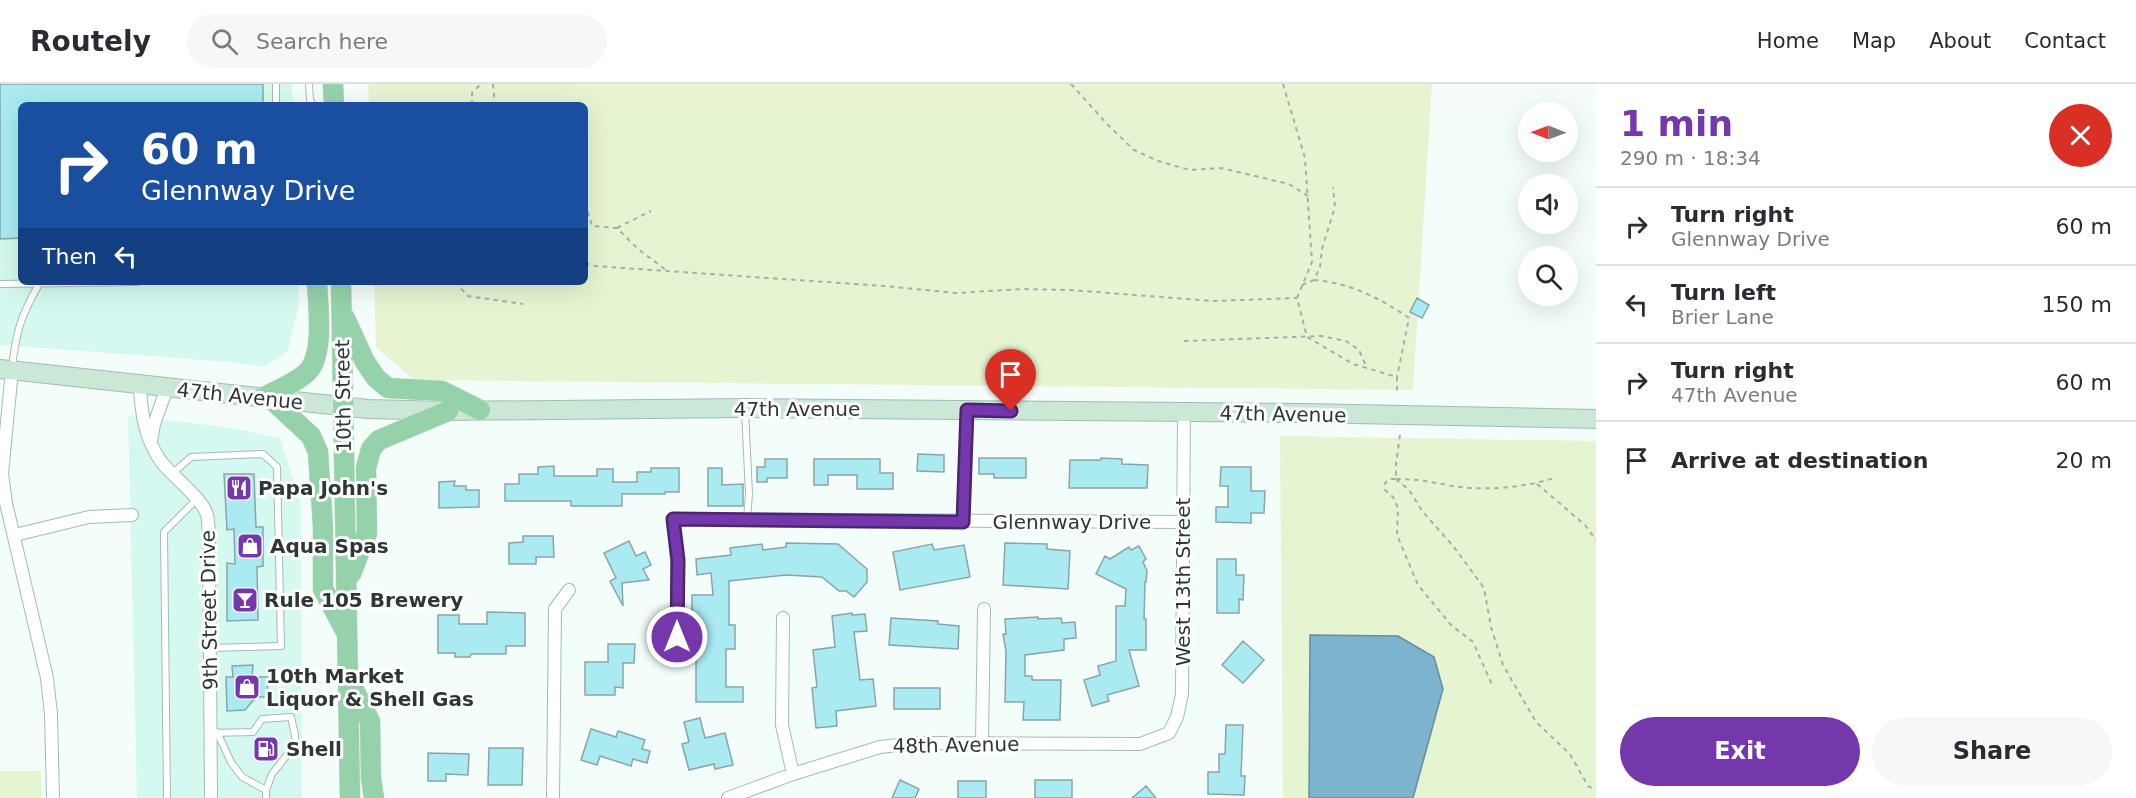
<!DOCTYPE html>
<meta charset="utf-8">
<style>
:root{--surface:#fff;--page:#f7f7f7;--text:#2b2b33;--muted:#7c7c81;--line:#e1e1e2;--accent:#7537ac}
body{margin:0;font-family:"DejaVu Sans",sans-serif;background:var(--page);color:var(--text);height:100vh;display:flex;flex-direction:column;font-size:22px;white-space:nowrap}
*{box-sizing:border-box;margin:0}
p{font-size:20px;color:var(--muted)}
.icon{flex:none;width:33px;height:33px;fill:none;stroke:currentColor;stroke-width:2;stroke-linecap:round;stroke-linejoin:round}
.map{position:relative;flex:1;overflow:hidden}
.drawer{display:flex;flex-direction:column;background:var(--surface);width:540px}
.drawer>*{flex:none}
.top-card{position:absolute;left:18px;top:18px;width:570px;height:183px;border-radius:9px;box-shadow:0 6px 24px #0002;background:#1a4fa0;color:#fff;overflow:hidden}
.needle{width:39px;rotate:271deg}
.tools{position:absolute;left:1518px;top:18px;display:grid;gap:12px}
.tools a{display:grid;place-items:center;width:60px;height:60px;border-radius:50%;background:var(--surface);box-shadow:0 6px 24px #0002;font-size:30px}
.pin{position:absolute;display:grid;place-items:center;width:51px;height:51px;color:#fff;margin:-62px -26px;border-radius:50% 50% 50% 0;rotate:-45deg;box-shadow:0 0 6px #0007}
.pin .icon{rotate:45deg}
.me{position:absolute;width:66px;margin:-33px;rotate:0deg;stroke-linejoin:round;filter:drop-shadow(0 0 4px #0008)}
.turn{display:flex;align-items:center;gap:21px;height:126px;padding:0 24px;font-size:27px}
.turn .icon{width:78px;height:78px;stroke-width:2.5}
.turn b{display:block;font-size:42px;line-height:51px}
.then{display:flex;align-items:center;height:57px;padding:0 24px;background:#0003;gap:12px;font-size:22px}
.round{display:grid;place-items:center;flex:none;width:63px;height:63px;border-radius:32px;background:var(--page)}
.summary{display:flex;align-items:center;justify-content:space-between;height:102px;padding:0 24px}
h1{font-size:36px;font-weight:800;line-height:45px;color:var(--accent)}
.primary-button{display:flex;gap:12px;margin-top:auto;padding:12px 24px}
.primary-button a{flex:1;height:69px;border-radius:36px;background:var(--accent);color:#fff;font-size:24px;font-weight:800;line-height:69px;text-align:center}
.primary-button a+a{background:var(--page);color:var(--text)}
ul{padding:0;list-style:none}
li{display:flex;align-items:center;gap:18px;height:78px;padding:0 24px;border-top:2px solid var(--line)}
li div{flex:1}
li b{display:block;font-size:22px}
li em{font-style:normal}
header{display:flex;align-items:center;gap:36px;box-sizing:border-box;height:84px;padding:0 30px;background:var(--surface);border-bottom:2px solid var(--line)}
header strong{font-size:28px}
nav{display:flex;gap:33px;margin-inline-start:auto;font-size:21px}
.search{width:420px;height:54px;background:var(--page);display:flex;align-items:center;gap:15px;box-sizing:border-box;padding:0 21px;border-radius:33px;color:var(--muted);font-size:22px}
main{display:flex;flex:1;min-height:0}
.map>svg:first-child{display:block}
</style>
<header>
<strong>Routely</strong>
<div class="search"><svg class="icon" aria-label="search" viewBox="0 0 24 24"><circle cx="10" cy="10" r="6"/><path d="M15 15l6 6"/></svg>Search here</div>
<nav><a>Home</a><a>Map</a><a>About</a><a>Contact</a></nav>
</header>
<main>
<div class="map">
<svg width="1596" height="714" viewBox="0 0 1596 714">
<rect width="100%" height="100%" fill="#f3fefb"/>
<path fill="#d5f9f0" d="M0,0H292L293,21H21V198H298L299,219L288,267L265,283L229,278L0,261Z
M128,332L226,343L280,354L301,422L302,714H137Z"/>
<path fill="#e5f5d2" d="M368,0H1432L1413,306L414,296L376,263L374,198H585V21H369Z
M1280,352L1596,357V714H1283Z
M0,687H41V714H0Z"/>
<path fill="#7db3cc" stroke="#658e9f" stroke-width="1.5" d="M1310,551L1398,552L1434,573L1443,605L1413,714H1309Z"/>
<path fill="#a9ebf1" stroke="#8aa5a7" stroke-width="1.5" d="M0,0H263V21H21V154L0,155Z
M1417,214L1429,221L1422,234L1410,228Z
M918,370L944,371V388L917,387Z
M979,374H1026V394H994V390H979Z
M1101,374L1122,375V380L1148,381L1147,404H1069L1070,376H1101Z
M765,375H787V394H767V398H757V383H765Z
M814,375H880V389H893V405H857V391H828V401H814Z
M554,382V392H597V385H613V398H637V388H651V384H679V408H665V410H622V422H571V417H505V400H519V390H538V383Z
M1221,383H1251V407H1265L1264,429H1251V439L1216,438V423H1228V402H1220Z
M708,384H722V401L743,400V422H708Z
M224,390H254L256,443H263V482L257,483L258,536L227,537V479L235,480L234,445L227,446Z
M455,397L454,402H466V406H479V423L439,424V398Z
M523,452H553L554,473H536V480H509V459L523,458Z
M629,457L636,472L645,468L651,481L643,485L649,496L622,499L623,522L610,497L616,494L604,469Z
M786,459L838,460L867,485V498L854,513L846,507H839L822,493L786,491L729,497V541H735V565H726V603H743V618H696V564H684V557L685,553H695V531H692V511H713L711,489L697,491L696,475L731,471L730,464L762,460L763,466L786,463Z
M1005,459L1047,460V465L1070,467L1068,505L1003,501Z
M932,460L934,466L964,461L970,493L900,506L893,468Z
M1139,462L1146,475L1143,478L1147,487L1146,498H1145L1144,535H1146V566H1129L1139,602L1107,611L1109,617L1092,622L1084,596L1100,591L1098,582L1116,577V522H1125L1126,505L1096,490L1105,472L1110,475L1129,463L1131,466Z
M1217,475H1236V491H1244L1243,516L1239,515V529H1217Z
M487,528L525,529V562H506V570H471L470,573H455V569H438V531H459V540H487Z
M852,529V531L865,530L867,547L854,548L860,596L873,595L876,622L836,627L837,642L816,644L812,604L817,603L813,566L835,563L832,532Z
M1038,533V535L1061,534L1062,539L1075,538L1076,554L1064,555V566L1025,571V592H1032V596H1061L1060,636H1023L1024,618H1005L1006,567L1003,550H1006L1005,535Z
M891,534L938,537V540L959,542L958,565L889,561Z
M1243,557L1264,576L1243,599L1222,581Z
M608,560H635L634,579H623V604L615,603V611H585V578H608Z
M253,581L252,593H268L267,613H256L245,626L227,627L226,593H233L232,582Z
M894,604H940V625H894Z
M700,634L705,654L725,649L733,681L715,685L714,680L689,686L682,660L689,658L684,638Z
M1226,641H1243L1241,692H1245L1244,711L1208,710V688H1219V670H1225Z
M591,645L616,653L618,647L645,656L642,665L650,667L647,679L633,675L631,682L600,672L597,681L581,676Z
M489,664H523L522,701H488Z
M428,669L469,670L468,691L446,690V697H428Z
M900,696L919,705L915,714H892Z
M1035,696H1072V714H1035Z
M958,697H986V714H958Z
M1146,702L1156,714H1132Z"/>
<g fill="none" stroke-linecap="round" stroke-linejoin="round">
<g stroke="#a2bcb5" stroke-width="8">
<path id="lane" d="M276,0V21
M309,0L310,16L313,21
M0,200L137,198
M12,284C16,247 21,232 39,200
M745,326L749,410L747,435
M173,389L191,373L263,370L277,383L281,562L211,564
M217,648L231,678L242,693L266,706
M211,649L253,648L262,635L291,633L295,651V661L272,690L266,706V714
M167,714L164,448L196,416"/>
</g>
<g stroke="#a2bcb5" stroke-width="14">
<path id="street" d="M12,286L2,390L6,419L47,594L51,630L53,714
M140,301C141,329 145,357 163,380C174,393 199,412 206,428C209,434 208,444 209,451L211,714
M151,357L154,340L167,304
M963,438L967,326
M15,451L89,433L132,431
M783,534L782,641L793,690
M677,553V476L673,435L1183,438
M982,659L984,525
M553,714L555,525L569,506
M728,714L793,690L880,663L916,659L1140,660L1169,649L1177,633L1182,610L1184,329"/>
</g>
<g stroke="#a2bcb5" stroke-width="20">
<path id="secondary" d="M0,285L368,325L448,327L745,324L1305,329L1596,335"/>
</g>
<g stroke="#d9dbdb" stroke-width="21">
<path id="primary" d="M333,0L334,21
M341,198L350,714
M345,234L365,278L376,294L388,304L442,307L480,326
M262,314C275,307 301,297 310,285C324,265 318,222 317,198
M271,315L311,352L318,368L323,443V505L346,548
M351,490L367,449L366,384L371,365L379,356L448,327
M351,600L370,637L371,694L374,714"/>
</g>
<path stroke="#a4afac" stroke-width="2" stroke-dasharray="4.5 4.5" stroke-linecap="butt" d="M493,0L495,21
M1071,0L1108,41L1134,66L1158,77L1190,86L1221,84L1289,100L1308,112
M1283,0L1305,74L1312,178L1297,214L1307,253L1353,280L1397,293V310
M472,21V9L481,0
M585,119L592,142L617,144L638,165L666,186
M617,144L651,127
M585,179L595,182L884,202L956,209L1022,205L1070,206L1213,217L1297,214
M1314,196C1350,199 1380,214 1409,234L1397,293
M455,198L468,212L523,220
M1302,201L1314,196L1320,183L1322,165L1335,123L1333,103
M1184,257L1321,252L1346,257L1359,266L1367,284
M1400,351L1396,380V395H1390L1385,399V406L1393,413L1398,424L1397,451L1418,501L1451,541L1473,558L1493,603
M1396,395L1409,406L1423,428L1454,463L1484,504L1491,543L1503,581L1536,638L1570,670L1588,702L1596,706
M1396,395C1417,395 1432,398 1452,402C1484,407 1523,404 1554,394
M1537,400L1585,441L1596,456"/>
<use href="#lane" stroke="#fff" stroke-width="6"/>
<use href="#street" stroke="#fff" stroke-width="12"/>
<use href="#secondary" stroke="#cae8d5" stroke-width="18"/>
<use href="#primary" stroke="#95d2aa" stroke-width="20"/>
</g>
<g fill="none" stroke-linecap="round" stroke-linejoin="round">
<g stroke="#4c2470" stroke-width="15">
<path id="route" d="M677,553L678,476L673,435L963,438L967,326L1011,327"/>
</g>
<use href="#route" stroke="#7537ac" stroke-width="10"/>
</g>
<defs>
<g id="restaurant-square" transform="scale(1.35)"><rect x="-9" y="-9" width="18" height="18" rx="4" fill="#7537ac" stroke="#fff"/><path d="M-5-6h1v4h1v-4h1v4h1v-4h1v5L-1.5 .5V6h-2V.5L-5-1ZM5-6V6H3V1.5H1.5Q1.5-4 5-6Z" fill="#fff"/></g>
<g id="shop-square" transform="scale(1.35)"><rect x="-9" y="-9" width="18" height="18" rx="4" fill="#7537ac" stroke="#fff"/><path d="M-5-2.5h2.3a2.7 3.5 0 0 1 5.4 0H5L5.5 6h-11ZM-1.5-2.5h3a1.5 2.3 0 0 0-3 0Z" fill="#fff"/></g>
<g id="bar-square" transform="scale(1.35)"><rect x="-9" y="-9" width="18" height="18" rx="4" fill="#7537ac" stroke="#fff"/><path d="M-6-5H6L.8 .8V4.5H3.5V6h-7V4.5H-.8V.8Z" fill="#fff"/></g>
<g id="fuel-square" transform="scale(1.35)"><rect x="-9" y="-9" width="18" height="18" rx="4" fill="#7537ac" stroke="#fff"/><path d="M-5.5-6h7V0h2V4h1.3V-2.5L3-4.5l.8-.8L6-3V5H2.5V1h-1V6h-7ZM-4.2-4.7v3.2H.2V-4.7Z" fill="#fff"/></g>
</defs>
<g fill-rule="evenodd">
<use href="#restaurant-square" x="239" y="404"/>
<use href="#shop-square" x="250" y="462"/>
<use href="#bar-square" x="245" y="516"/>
<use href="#shop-square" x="247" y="603"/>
<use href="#fuel-square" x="266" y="665"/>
</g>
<g text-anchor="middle" stroke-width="6" stroke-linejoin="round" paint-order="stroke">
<g font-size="20" fill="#2d3835" stroke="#fff">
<text transform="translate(240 312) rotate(6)" y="7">47th Avenue</text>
<text transform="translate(343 312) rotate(-91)" y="7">10th Street</text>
<text x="797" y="332">47th Avenue</text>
<text transform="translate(1283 330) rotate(1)" y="7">47th Avenue</text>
<text x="1072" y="445">Glennway Drive</text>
<text transform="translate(1183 498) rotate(-90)" y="7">West 13th Street</text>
<text transform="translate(209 526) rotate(-91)" y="7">9th Street Drive</text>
<text transform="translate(956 661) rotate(-1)" y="7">48th Avenue</text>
</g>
<g font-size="20" font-weight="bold" fill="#2d3835" stroke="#fff" text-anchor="start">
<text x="258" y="411">Papa John's</text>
<text x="270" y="469">Aqua Spas</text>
<text x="264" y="523">Rule 105 Brewery</text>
<text x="266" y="599">10th Market<tspan x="266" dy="23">Liquor &amp; Shell Gas</tspan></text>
<text x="286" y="672">Shell</text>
</g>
</g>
</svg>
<div class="tools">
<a><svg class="needle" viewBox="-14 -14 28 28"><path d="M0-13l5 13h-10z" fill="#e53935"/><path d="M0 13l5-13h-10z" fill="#7c7c81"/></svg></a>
<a><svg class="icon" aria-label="sound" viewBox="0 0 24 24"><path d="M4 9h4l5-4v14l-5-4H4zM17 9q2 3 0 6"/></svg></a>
<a><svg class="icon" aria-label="search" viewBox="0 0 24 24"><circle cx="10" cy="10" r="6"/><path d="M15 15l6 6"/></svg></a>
</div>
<div class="pin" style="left:1011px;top:327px;background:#d93025"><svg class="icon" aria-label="arrive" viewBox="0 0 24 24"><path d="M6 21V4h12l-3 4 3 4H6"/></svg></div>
<svg class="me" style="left:677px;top:553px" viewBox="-20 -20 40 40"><circle r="17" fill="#7537ac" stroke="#fff" stroke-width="3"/><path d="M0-11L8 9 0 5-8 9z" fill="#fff"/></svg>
<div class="top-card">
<div class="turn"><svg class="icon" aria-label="right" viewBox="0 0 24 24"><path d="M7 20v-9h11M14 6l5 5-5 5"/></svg><div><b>60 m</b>Glennway Drive</div></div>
<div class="then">Then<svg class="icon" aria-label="left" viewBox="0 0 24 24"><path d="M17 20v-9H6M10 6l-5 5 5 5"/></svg></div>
</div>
</div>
<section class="drawer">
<div class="summary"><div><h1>1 min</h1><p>290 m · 18:34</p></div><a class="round" style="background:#d93025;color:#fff"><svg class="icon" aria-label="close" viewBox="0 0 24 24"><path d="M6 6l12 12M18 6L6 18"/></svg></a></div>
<ul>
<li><svg class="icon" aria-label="right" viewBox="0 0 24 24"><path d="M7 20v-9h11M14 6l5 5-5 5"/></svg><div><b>Turn right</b><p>Glennway Drive</p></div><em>60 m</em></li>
<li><svg class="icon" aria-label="left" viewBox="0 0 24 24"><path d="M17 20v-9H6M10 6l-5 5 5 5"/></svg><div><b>Turn left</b><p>Brier Lane</p></div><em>150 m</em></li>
<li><svg class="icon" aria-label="right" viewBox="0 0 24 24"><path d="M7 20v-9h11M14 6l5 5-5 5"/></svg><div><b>Turn right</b><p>47th Avenue</p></div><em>60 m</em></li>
<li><svg class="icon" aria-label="arrive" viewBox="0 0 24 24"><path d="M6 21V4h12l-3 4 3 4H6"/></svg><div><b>Arrive at destination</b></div><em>20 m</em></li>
</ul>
<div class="primary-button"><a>Exit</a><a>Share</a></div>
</section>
</main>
